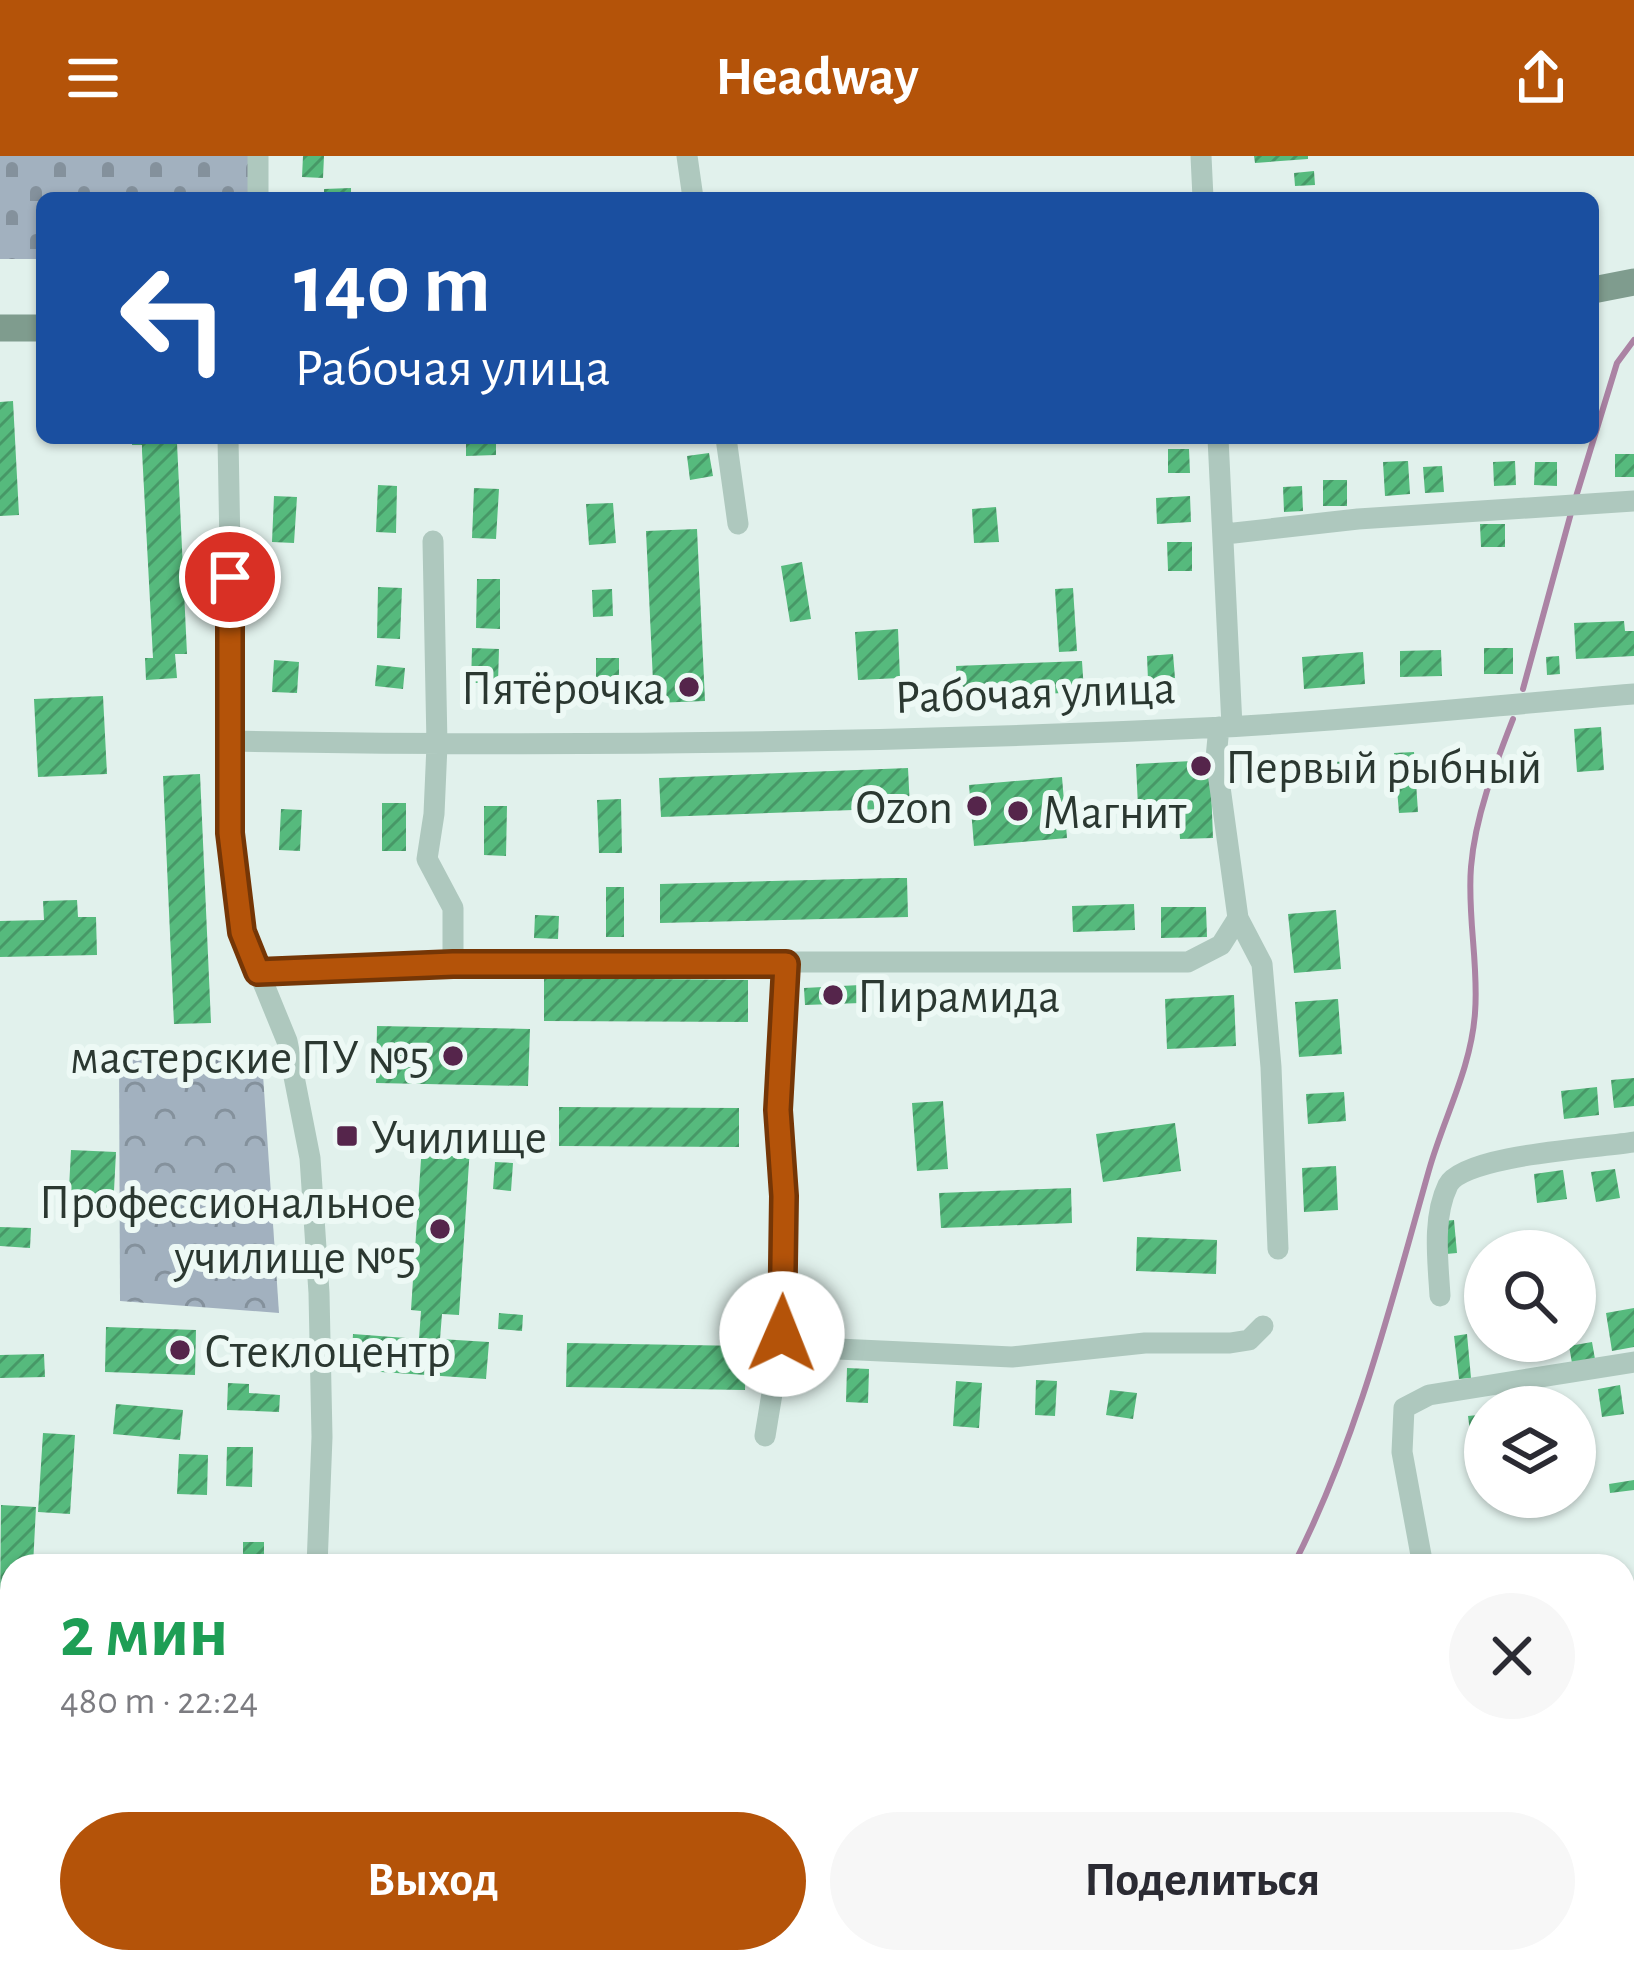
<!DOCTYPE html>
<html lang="ru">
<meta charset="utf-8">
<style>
:root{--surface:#fff;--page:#f7f7f7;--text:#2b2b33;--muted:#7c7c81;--accent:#b45309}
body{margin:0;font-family:"Alegreya Sans",sans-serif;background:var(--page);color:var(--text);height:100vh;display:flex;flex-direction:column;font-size:45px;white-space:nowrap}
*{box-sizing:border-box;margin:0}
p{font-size:39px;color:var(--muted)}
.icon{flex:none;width:66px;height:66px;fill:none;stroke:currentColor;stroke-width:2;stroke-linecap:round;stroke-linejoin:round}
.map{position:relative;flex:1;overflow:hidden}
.sheet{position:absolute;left:0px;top:1398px;width:1635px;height:420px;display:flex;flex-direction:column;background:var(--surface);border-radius:36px 36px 0 0;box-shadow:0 3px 9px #0004}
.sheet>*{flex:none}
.hud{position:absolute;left:36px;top:36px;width:1563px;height:252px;border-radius:18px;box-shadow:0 3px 9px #0004;background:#1a4fa0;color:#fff;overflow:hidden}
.tools{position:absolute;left:1464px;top:1074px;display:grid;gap:24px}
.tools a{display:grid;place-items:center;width:132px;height:132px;border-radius:50%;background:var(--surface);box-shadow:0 3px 9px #0004;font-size:60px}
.pin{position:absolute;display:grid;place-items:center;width:102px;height:102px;color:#fff;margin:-51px;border:6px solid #fff;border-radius:50%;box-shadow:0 3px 12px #0007}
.me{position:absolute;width:132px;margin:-66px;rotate:1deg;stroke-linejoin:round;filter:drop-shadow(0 0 9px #0008)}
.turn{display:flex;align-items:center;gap:42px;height:252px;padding:0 60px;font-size:54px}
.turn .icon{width:156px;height:156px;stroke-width:2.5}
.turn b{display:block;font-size:84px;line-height:102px}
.round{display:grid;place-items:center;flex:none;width:126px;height:126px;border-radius:63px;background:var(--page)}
.headline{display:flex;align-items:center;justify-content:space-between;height:204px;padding:0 60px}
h1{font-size:72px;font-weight:700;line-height:90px;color:#1e9e55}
.primary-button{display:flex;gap:24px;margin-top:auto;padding:24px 60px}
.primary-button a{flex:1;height:138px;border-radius:72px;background:var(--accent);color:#fff;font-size:48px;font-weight:700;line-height:138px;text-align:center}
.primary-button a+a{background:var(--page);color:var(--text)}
header{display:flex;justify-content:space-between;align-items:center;height:156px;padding:0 60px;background:var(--accent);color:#fff;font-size:54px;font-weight:700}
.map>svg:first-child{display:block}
</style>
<header><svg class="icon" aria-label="menu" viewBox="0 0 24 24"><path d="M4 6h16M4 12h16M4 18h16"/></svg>Headway<svg class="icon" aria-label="share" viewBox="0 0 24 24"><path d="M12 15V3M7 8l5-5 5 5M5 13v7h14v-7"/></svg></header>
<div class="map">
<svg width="1634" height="1818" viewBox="0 0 1634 1818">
<defs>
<pattern id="forest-crowns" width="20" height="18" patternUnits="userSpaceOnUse" patternTransform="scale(3)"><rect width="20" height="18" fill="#a2b1bf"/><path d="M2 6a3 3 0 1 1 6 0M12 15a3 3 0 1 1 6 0" fill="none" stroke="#84919c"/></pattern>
<pattern id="cemetery-stones" width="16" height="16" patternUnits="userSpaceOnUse" patternTransform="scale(3)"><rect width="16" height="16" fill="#a2b1bf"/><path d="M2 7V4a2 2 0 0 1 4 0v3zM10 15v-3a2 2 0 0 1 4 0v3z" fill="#84919c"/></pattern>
<pattern id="building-hatch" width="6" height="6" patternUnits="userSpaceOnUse" patternTransform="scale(3)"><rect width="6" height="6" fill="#56ba7d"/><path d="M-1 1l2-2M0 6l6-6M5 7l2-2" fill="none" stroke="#479867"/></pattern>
</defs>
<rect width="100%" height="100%" fill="#e1f1ec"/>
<path fill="url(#forest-crowns)" d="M119,898L262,904L279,1157L120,1145Z"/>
<path fill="url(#cemetery-stones)" d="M0,0H252L253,42H42V103H0Z
M427,1806H1020L1019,1818H424Z"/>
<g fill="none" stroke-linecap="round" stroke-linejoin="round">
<path stroke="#ab83a4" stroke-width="6" d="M1575,344L1617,207L1634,184
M1523,533L1571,357
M1293,1410C1357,1285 1391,1148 1429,1014C1444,961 1471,913 1475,857C1479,809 1467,760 1471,711C1475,661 1495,609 1513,563
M1085,1818L1089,1806"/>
</g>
<path fill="url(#building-hatch)" d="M303,0H324L323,22L302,21Z
M1254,0H1308V3L1255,7Z
M1314,15L1315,29L1295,30L1294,17Z
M351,32V42H324V33Z
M13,245L19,359L0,360V246Z
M132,282H165V288L177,287L187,498H175L177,522L146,524L145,502H153L142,295V289H132Z
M466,282H496V299L466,300Z
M1168,293H1189L1190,317H1168Z
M709,297L713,320L690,324L687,300Z
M1615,298H1634V321H1615Z
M1408,305L1410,338L1385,340L1383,306Z
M1515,305L1516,329L1494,330L1493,306Z
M1535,306H1557V330L1534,329Z
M1442,310L1444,336L1425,337L1423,311Z
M1323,324H1347V350H1323Z
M378,329L397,330L396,377L376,376Z
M1302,330L1303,355L1284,356L1283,331Z
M474,332L499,333L496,383L472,382Z
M274,340L297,341L294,387L272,386Z
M1190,340L1191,366L1157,368L1156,342Z
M613,347L616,387L589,389L586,348Z
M996,351L999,386L974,387L972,353Z
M1480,368H1505V391H1481Z
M697,373L705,545L654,547L646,375Z
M1167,386H1192V415H1168Z
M802,406L811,463L790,466L781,410Z
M477,423H500V473L476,472Z
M378,431L402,432L400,483L377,482Z
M1073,432L1077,495L1059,496L1055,433Z
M612,433L613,460L593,461L592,434Z
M1624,465L1625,475H1634V500L1576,503L1574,467Z
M898,473L900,522L858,524L855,476Z
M472,492L499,493L498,527H471Z
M1484,492H1513V518H1484Z
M1441,494L1442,520L1400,521V495Z
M1363,496L1365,528L1304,533L1302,501Z
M1173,498L1175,522L1148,524L1147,500Z
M1559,500L1560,518L1547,519L1546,501Z
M596,502H619V527H596Z
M274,504L299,506L297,537L272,536Z
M1082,505L1084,536L958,542L956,510Z
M377,509L405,512L403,533L375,530Z
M103,540L107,618L38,621L34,543Z
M1601,571L1604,614L1577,616L1574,573Z
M1414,596L1418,656L1399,657L1394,597Z
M1210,604L1213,682L1180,683L1178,650L1138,651L1136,608Z
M1360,605V629L1302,631L1301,607Z
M908,612L910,652L661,661L659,622Z
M200,618L211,867L174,868L163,620Z
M1062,621L1067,682L974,690L969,629Z
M621,643L622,697H599L597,644Z
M382,647H406V695H382Z
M484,650H507L506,700L484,699Z
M281,653L302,654L300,695L279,694Z
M892,722H907L908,761L660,767V728Z
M606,731H624V781H606Z
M77,744L78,761H96L97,799L0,801V765L44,764L43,745Z
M1134,748L1135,774L1073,776L1072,750Z
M1161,751H1206L1207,781L1161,782Z
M1336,754L1341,813L1294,817L1288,758Z
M535,759L559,760L558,783L534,782Z
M544,822L748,824V866L544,865Z
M860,829L861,847L805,849L804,832Z
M1234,839L1236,890L1167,893L1165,843Z
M1338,843L1342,898L1299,901L1295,846Z
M377,870L530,873L528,930L376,927Z
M1634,922V950L1614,952L1611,924Z
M1597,931L1599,959L1564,963L1561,935Z
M1344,936L1346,965L1308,968L1306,938Z
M943,945L948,1013L917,1015L912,947Z
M559,951L739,952V991L559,990Z
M1175,967L1181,1015L1103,1026L1096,978Z
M422,988L470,991L459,1159L442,1158L440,1183L489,1186L486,1223L351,1214L353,1178L419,1183L421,1155L411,1154Z
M71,994L116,996L113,1054L68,1052Z
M495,1006L513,1007L511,1035L493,1033Z
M1336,1010L1338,1054L1304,1056L1302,1012Z
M1615,1013L1620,1042L1596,1046L1591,1016Z
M1563,1014L1567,1043L1537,1047L1534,1018Z
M1071,1032L1072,1067L941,1072L939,1037Z
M1454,1064L1457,1097L1446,1098L1443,1065Z
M0,1071L31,1072L30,1092L0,1090Z
M1137,1081L1217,1084L1216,1118L1136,1115Z
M1634,1152V1191L1612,1195L1606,1157Z
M499,1157L523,1159L522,1175L498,1173Z
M106,1171L196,1174L195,1219L105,1216Z
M1467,1178L1471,1222L1459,1223L1454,1180Z
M1521,1185H1558L1559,1192L1524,1198Z
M1592,1186L1595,1203L1572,1207L1569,1190Z
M567,1187L746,1190L745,1234L566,1231Z
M44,1198L45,1221L0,1222V1199Z
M847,1212L869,1213L868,1247L846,1246Z
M1036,1224L1057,1225L1055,1260L1035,1259Z
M956,1225L982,1227L979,1272L953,1270Z
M228,1227L249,1228V1237L280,1239L279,1256L227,1254Z
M1620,1229L1624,1258L1602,1261L1598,1233Z
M1110,1234L1137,1237L1133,1263L1106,1259Z
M1533,1241L1534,1251H1498L1497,1247Z
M116,1248L183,1254L180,1284L113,1278Z
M1478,1259L1481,1281L1471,1283L1468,1260Z
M43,1277L75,1279L70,1358L38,1356Z
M227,1291H253L252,1331L226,1330Z
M179,1298L208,1299L207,1339L177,1338Z
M1634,1324V1334L1610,1337L1609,1328Z
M1,1349L36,1351L33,1410H12V1454L0,1453Z
M243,1386H264V1410H243Z
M0,1560H12L11,1597H0Z
M174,1806H231V1813L174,1811Z"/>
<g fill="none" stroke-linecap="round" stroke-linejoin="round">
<path stroke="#aec8be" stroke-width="21" d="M687,0L693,42
M1201,0L1203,42
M258,42V0
M228,282L233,559L230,677L242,775L287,885L310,1002L319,1137L322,1281L317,1410
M726,282L738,368
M1218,282L1232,570
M1225,378L1358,363L1634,345
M433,385L437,589L434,658L427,703L453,752V808
M1219,571L1216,602L1238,762L1262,808L1271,911L1278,1093
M232,585C563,591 894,587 1225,571C1362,564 1498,549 1634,538
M258,816L641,806H1188L1221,789L1238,762
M1440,1140C1438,1105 1432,1062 1448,1029C1463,999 1597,992 1634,986
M782,1177L838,1193L1012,1201L1145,1187H1230L1249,1184L1263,1170
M765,1280L782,1177L784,1040L779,954L786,808
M1423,1410L1402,1296L1404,1252L1429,1239L1634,1206
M1623,1469L1634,1467
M0,1506H12
M1623,1679L1634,1677
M1156,1806V1818"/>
<path stroke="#7f9c8e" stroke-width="27" d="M1593,134L1634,126
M0,172H42"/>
</g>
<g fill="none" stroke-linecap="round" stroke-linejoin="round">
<g stroke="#753606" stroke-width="30">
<path id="route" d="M230,421V677L242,776L258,816L453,808H786L778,954L784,1040L782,1178"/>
</g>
<use href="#route" stroke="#b45309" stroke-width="21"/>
</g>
<g fill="#55254b" stroke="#edf9f5" stroke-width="4.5">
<circle cx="689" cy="531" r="12"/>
<circle cx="1201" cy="610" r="12"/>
<circle cx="977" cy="650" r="12"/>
<circle cx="1018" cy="655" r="12"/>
<circle cx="833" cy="839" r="12"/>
<circle cx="453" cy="900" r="12"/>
<rect x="335" y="968" width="24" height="24" rx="6"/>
<circle cx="440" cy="1073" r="12"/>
<circle cx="180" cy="1194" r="12"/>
</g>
<g text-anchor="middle" stroke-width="12" stroke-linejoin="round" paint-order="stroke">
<g font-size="48" fill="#2b3831" stroke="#edf9f5" text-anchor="start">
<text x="665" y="548" text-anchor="end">Пятёрочка</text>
<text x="1225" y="627">Первый рыбный</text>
<text x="953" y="667" text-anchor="end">Ozon</text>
<text x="1042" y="672">Магнит</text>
<text x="857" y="856">Пирамида</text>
<text x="429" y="917" text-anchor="end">мастерские ПУ №5</text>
<text x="371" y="997">Училище</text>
<text x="416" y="1062" text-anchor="end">Профессиональное<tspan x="416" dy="55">училище №5</tspan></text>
<text x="204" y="1211">Стеклоцентр</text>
</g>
<g font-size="48" fill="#2b3831" stroke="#edf9f5">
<text transform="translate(1035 535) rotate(-2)" y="17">Рабочая улица</text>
</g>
</g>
</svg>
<div class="tools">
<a><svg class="icon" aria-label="search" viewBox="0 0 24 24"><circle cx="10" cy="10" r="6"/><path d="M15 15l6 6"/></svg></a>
<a><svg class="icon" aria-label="layers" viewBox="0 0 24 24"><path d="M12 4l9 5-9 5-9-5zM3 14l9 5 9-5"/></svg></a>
</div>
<div class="pin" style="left:230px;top:421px;background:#d93025"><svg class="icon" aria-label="arrive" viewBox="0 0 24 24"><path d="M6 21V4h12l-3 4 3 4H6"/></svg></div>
<svg class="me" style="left:782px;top:1178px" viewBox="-20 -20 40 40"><circle r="19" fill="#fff"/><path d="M0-13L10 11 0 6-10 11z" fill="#b45309"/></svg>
<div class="hud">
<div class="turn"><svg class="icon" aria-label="left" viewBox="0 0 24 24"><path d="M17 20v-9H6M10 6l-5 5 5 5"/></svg><div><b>140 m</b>Рабочая улица</div></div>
</div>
<section class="sheet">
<div class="headline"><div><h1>2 мин</h1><p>480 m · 22:24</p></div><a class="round"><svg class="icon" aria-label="close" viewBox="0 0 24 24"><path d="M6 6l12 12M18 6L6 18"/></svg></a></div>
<div class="primary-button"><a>Выход</a><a>Поделиться</a></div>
</section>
</div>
